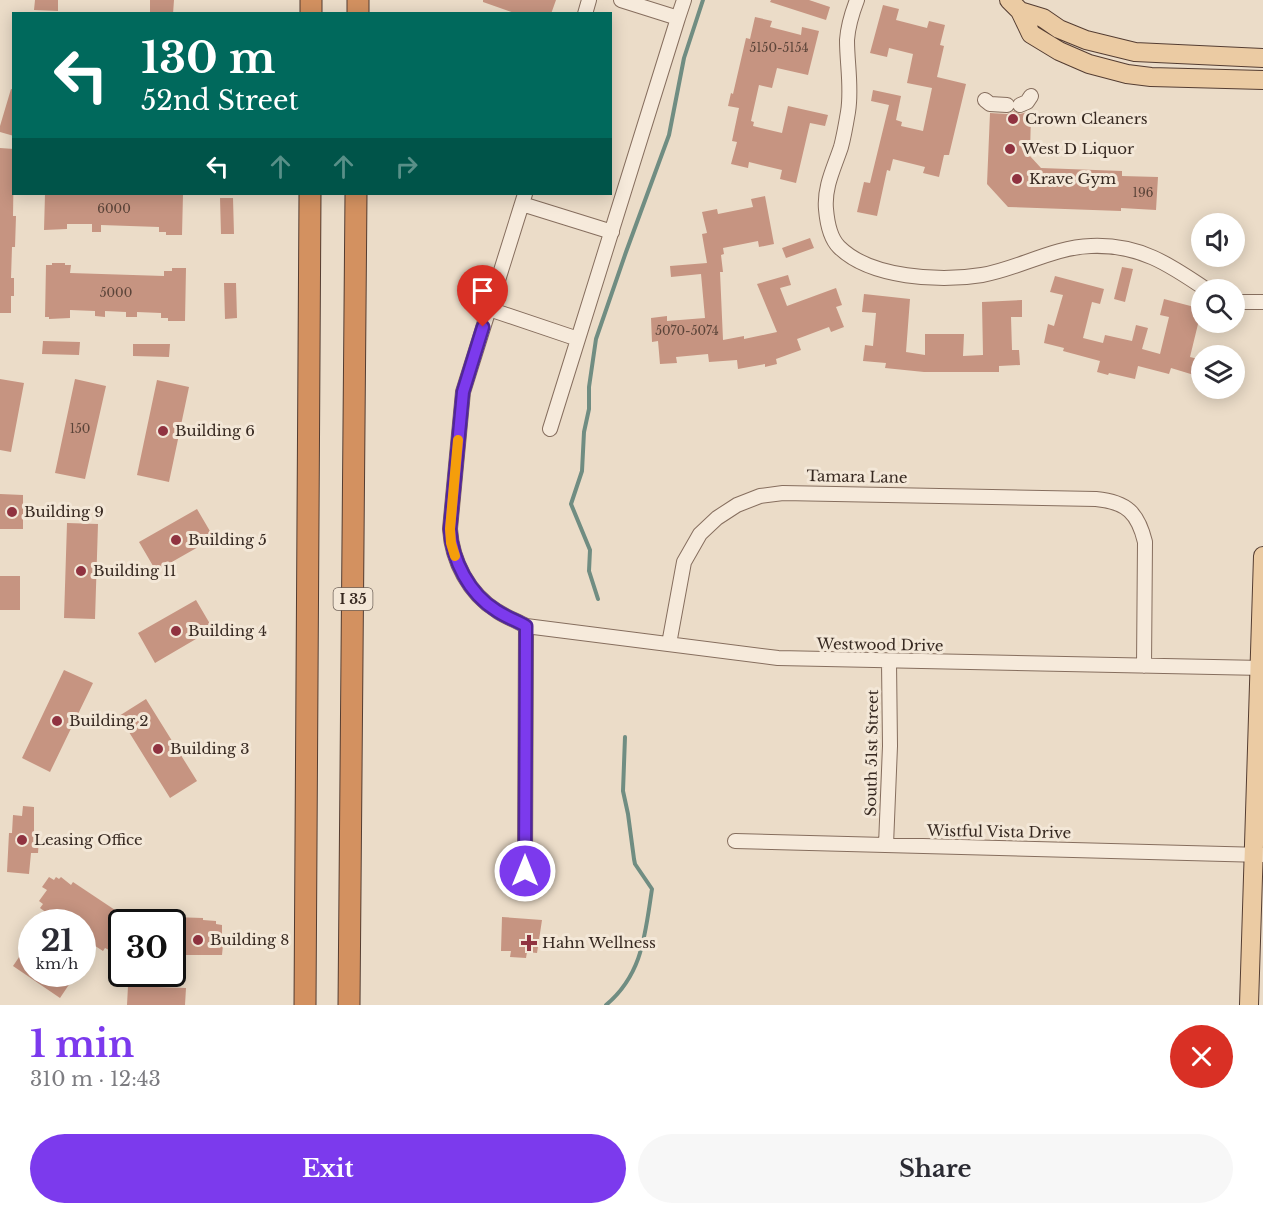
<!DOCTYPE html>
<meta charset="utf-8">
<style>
:root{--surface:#fff;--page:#f7f7f7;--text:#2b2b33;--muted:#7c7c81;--accent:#7c3aed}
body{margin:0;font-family:"Libre Baskerville",serif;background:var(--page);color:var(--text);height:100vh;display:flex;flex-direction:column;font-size:22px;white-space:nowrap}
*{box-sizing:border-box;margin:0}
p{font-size:20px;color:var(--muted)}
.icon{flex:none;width:33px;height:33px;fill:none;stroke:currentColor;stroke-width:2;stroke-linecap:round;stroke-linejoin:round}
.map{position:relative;height:1005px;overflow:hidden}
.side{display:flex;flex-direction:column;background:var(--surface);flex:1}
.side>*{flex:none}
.hud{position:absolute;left:12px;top:12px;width:600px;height:183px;border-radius:0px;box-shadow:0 3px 15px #0003;background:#00695c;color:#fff;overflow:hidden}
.controls{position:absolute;left:1191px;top:213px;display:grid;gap:12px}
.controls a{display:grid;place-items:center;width:54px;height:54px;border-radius:50%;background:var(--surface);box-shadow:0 3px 15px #0003;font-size:30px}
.speed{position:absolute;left:18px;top:909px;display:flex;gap:12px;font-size:30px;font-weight:700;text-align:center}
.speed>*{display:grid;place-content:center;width:78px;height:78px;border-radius:50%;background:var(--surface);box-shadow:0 3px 15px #0003;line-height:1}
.speed small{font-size:15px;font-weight:400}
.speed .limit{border:3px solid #111;border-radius:9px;background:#fff;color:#111}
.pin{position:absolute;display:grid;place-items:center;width:51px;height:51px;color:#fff;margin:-62px -26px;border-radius:50% 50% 50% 0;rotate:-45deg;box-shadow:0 0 6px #0007}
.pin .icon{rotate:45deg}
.me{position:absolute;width:66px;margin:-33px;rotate:0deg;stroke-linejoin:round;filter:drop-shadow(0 0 4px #0008)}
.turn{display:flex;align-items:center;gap:21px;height:126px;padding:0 30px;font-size:27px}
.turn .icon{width:78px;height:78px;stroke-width:2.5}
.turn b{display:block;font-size:42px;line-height:51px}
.lanes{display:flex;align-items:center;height:57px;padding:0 30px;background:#0003;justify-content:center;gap:30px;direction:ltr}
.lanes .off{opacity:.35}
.round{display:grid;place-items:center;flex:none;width:63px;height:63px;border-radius:32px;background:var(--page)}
.head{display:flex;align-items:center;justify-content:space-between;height:102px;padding:0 30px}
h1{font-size:36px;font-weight:700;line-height:45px;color:var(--accent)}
.button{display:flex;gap:12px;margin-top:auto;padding:12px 30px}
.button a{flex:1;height:69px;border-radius:36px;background:var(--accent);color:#fff;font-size:24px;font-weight:700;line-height:69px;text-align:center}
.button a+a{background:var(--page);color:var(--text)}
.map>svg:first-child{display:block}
</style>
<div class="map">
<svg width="1263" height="1005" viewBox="0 0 1263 1005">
<rect width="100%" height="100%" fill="#ebdcc8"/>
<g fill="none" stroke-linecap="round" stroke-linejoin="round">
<path stroke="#708d82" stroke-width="4" d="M598,599L589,571L590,550L571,504L582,471L584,432L589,409V387L596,339L626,252L669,135L684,58L703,0
M606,1005C643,974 645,934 652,889L635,864L634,859L628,814L623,791L625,737"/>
</g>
<path fill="#c69481" d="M35,0H58V11L34,10Z
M150,0H174L173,14L150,12Z
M483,0H556L551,14H517L483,2Z
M771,0H809L830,7L826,20L770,2Z
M883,5L899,9L896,20L927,28L929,21L945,25L940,45L944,46L937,77L966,84L949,155H944L939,177L923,173L925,167L893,159L890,171L887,170L877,216L857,212L864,182L870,183L889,105L871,101L873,90L901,96L896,120L902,122L901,126L923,131L932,88L907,83L913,54L889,48L887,57L870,53Z
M755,17L772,21L770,27L801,35L802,27L819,31L808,75L777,68L772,88L759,85L751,121L754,122L753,126L782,133L788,106L828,115L825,126L810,123L796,183L780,179L782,170L749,162L748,168L731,164L737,142L732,141L739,108L728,106L731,93L733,94L746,38L750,39Z
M11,89L14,90V136L0,132V126Z
M1014,111L1020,114L1031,111L1030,156L1041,168L1122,171V176L1158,177L1156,210L1121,208V211L1008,207L987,184L990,113L1007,114Z
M0,148L14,149L13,216H16L15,247H12L11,278H14V296H11V313H0Z
M45,194H183L182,235H166V232H159V227L101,225V232H92V224H67V229L44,230Z
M765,196L774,244L759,247L758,241L723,248L724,254L721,255L723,272H720L723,340L744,336V339L777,332L757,284L788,275L791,285L780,288L787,306L836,288L842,305L836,307L844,327L831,332L829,327L797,339L801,350L776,359L777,364L765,367V364L738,369L737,360L709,362L708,354L676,357L677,363L660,364L658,341L652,342L651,318L667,316V321L705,318L701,274L671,277L670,266L707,263L702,234L707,233L702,212L717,209L718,214L753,207L751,199Z
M220,198H233L234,234H221Z
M810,238L814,248L786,258L782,248Z
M52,263H65V265H71L70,273L164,276V271H172V268H186L185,321H168V318H161V313L137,312V317H126V312L105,311V317L95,316V311L70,310V318L49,319V317H45L46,265H52Z
M1122,267L1133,269L1125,302L1114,299Z
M1055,276L1104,289L1100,304L1092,302L1083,338L1103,343L1105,335L1132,341L1136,325L1148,328L1142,349L1160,354L1169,317L1160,315L1164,299L1202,309V325L1198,324L1190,357L1198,359L1194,375L1171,368L1169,374L1138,366L1135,379L1109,373L1108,375L1097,372L1100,361L1063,351L1064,348L1044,343L1048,324L1054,326L1063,295L1050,292Z
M224,283H236L237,318L225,319Z
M864,294L910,299L906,352L925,355V334H964L963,356L983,355L982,302L1022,300V317H1011L1012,350H1019L1020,365L999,366V372H924L885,368L886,363L863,361L865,345L873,346L876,313L862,312Z
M43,341L80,342L79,355L42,354Z
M133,344H170L169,357L133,356Z
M0,379L24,383L11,452L0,450Z
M75,379L106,386L85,479L55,473Z
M157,380L189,387L169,482L137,475Z
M0,494L23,495V529H0Z
M197,509L214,538L156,571L139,542Z
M67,523L98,524L95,619L64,618Z
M0,576H20V610H0Z
M196,600L213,629L155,663L138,633Z
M64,670L93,683L50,772L22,758Z
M146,699L197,781L170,798L119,716Z
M23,806L34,807V838L39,839L38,853H31L29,874L7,872L9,833H12L13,815L22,816Z
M49,877L54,880L56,877L59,879L61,877L71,885L73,882L118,912L116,916L122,920V944L115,940L109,950L105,948L103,951L89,942L93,937L82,929V922H71L59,914L55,919L40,908L43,904L39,901L47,890L42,887Z
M172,917L203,918V920L216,921V924L222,925V935H224L222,955H172Z
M502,917L542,920L537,953L527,952L526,958L510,957L511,951H501Z
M32,938V974H69L74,977L60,998L13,966Z
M128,986L186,988L185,1005H127Z"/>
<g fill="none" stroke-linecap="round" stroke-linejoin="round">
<g stroke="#866e5e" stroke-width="16">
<path id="minor" d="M621,0L678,18L684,0
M857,0C852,13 848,26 847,40C847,64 852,88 848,112C846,124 844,136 841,147C834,168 824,187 826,209C827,221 830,238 839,247C870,278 940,282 982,275C1018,269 1053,247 1091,246C1139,244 1169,264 1207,290
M585,14L589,0
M985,100L990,104L1007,105
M1020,105L1027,102L1031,96
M525,194L463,392L450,529C452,561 469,594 497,611C506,617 517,621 526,626L778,658L1263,668
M522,204L612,232
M1234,301L1241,302H1263
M489,309L578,339
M550,429L678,18
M669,644L684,562L700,534L717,518L737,505L760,496L783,493L1096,499C1127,502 1138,513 1145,542L1144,666
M735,841L1263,855
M886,845L890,746L889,662
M525,871L526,626"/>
</g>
<g stroke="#543d32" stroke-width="20">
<path id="major" d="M1009,0L1020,11L1031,34L1059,51L1089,64L1127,74L1151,77L1263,80
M1020,11L1043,18L1059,29L1086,40L1135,52L1263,58
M1249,1005L1263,556"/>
</g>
<g stroke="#543d32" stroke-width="23">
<path id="highway" d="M311,14V0
M358,14V0
M305,1005L310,194
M349,1005L356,194"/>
</g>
<use href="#minor" stroke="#f6eadb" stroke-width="14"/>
<use href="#major" stroke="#ebcba3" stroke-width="18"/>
<use href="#highway" stroke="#d39160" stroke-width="21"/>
</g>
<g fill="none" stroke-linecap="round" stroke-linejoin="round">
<g stroke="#51269a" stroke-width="15">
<path id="route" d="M483,327L463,392L450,529C452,560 469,594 497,611C506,617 517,621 526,626L525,871"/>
</g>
<use href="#route" stroke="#7c3aed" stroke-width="10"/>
<path stroke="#f59e0b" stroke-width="10" d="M455,556L451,543L450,529L458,440"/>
</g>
<g fill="#903340" stroke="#f3e7d7" stroke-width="2">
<circle cx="1013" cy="119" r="6"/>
<circle cx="1010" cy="149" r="6"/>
<circle cx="1017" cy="179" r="6"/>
<circle cx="163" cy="431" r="6"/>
<circle cx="12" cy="512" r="6"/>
<circle cx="176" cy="540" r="6"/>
<circle cx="81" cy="571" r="6"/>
<circle cx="176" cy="631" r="6"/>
<circle cx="57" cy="721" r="6"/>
<circle cx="158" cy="749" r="6"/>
<circle cx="22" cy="840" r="6"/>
<circle cx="198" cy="940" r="6"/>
<path d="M526 934h6v6h6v6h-6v6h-6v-6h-6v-6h6z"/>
</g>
<g text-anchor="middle" stroke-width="6" stroke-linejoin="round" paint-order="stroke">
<g font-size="12" fill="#5b4439">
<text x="779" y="52">5150-5154</text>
<text x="1143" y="197">196</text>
<text x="114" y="213">6000</text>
<text x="116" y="297">5000</text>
<text x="687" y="335">5070-5074</text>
<text x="80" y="433">150</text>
</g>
<rect fill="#f3e7d7" stroke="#6f6258" stroke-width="1.5" x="333.5" y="588" width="39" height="22" rx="4.5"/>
<g font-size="14" font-weight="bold" fill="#372921">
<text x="353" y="604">I 35</text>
</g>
<g font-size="15" fill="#372921" stroke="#f3e7d7" text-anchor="start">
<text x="1025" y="124">Crown Cleaners</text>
<text x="1022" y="154">West D Liquor</text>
<text x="1029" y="184">Krave Gym</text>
<text x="175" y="436">Building 6</text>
<text x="24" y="517">Building 9</text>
<text x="188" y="545">Building 5</text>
<text x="93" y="576">Building 11</text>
<text x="188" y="636">Building 4</text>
<text x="69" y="726">Building 2</text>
<text x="170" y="754">Building 3</text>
<text x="34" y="845">Leasing Office</text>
<text x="210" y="945">Building 8</text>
<text x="542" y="948">Hahn Wellness</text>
</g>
<g font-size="15" fill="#372921" stroke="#f3e7d7">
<text transform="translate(857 477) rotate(1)" y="5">Tamara Lane</text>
<text transform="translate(880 645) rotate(1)" y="5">Westwood Drive</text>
<text transform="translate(872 753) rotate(-89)" y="5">South 51st Street</text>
<text transform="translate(999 832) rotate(1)" y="5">Wistful Vista Drive</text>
</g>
</g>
</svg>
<div class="controls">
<a><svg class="icon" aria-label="sound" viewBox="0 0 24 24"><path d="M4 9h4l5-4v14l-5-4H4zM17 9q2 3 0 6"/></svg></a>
<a><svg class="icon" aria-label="search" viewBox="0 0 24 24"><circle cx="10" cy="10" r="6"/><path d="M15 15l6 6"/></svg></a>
<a><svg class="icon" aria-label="layers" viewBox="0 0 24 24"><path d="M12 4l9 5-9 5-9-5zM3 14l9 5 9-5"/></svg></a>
</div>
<div class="speed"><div>21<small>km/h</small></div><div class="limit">30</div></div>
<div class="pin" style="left:483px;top:327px;background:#d93025"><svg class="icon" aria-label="arrive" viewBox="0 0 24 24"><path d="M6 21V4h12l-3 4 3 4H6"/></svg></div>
<svg class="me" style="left:525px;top:871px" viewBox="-20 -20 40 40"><circle r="17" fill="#7c3aed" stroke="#fff" stroke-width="3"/><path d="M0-11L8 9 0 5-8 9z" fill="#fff"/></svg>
<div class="hud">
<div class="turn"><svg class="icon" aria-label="left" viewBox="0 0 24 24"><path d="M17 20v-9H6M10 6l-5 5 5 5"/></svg><div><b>130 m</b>52nd Street</div></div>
<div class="lanes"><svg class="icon" aria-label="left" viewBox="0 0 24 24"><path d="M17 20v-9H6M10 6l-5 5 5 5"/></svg><svg class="icon off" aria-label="ahead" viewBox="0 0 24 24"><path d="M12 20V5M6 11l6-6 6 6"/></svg><svg class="icon off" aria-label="ahead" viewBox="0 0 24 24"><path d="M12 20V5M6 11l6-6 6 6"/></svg><svg class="icon off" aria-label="right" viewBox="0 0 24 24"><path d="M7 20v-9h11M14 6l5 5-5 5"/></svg></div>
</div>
</div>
<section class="side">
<div class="head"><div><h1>1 min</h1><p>310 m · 12:43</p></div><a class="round" style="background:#d93025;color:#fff"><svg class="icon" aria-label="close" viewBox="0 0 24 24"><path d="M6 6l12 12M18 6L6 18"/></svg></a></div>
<div class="button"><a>Exit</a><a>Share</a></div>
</section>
